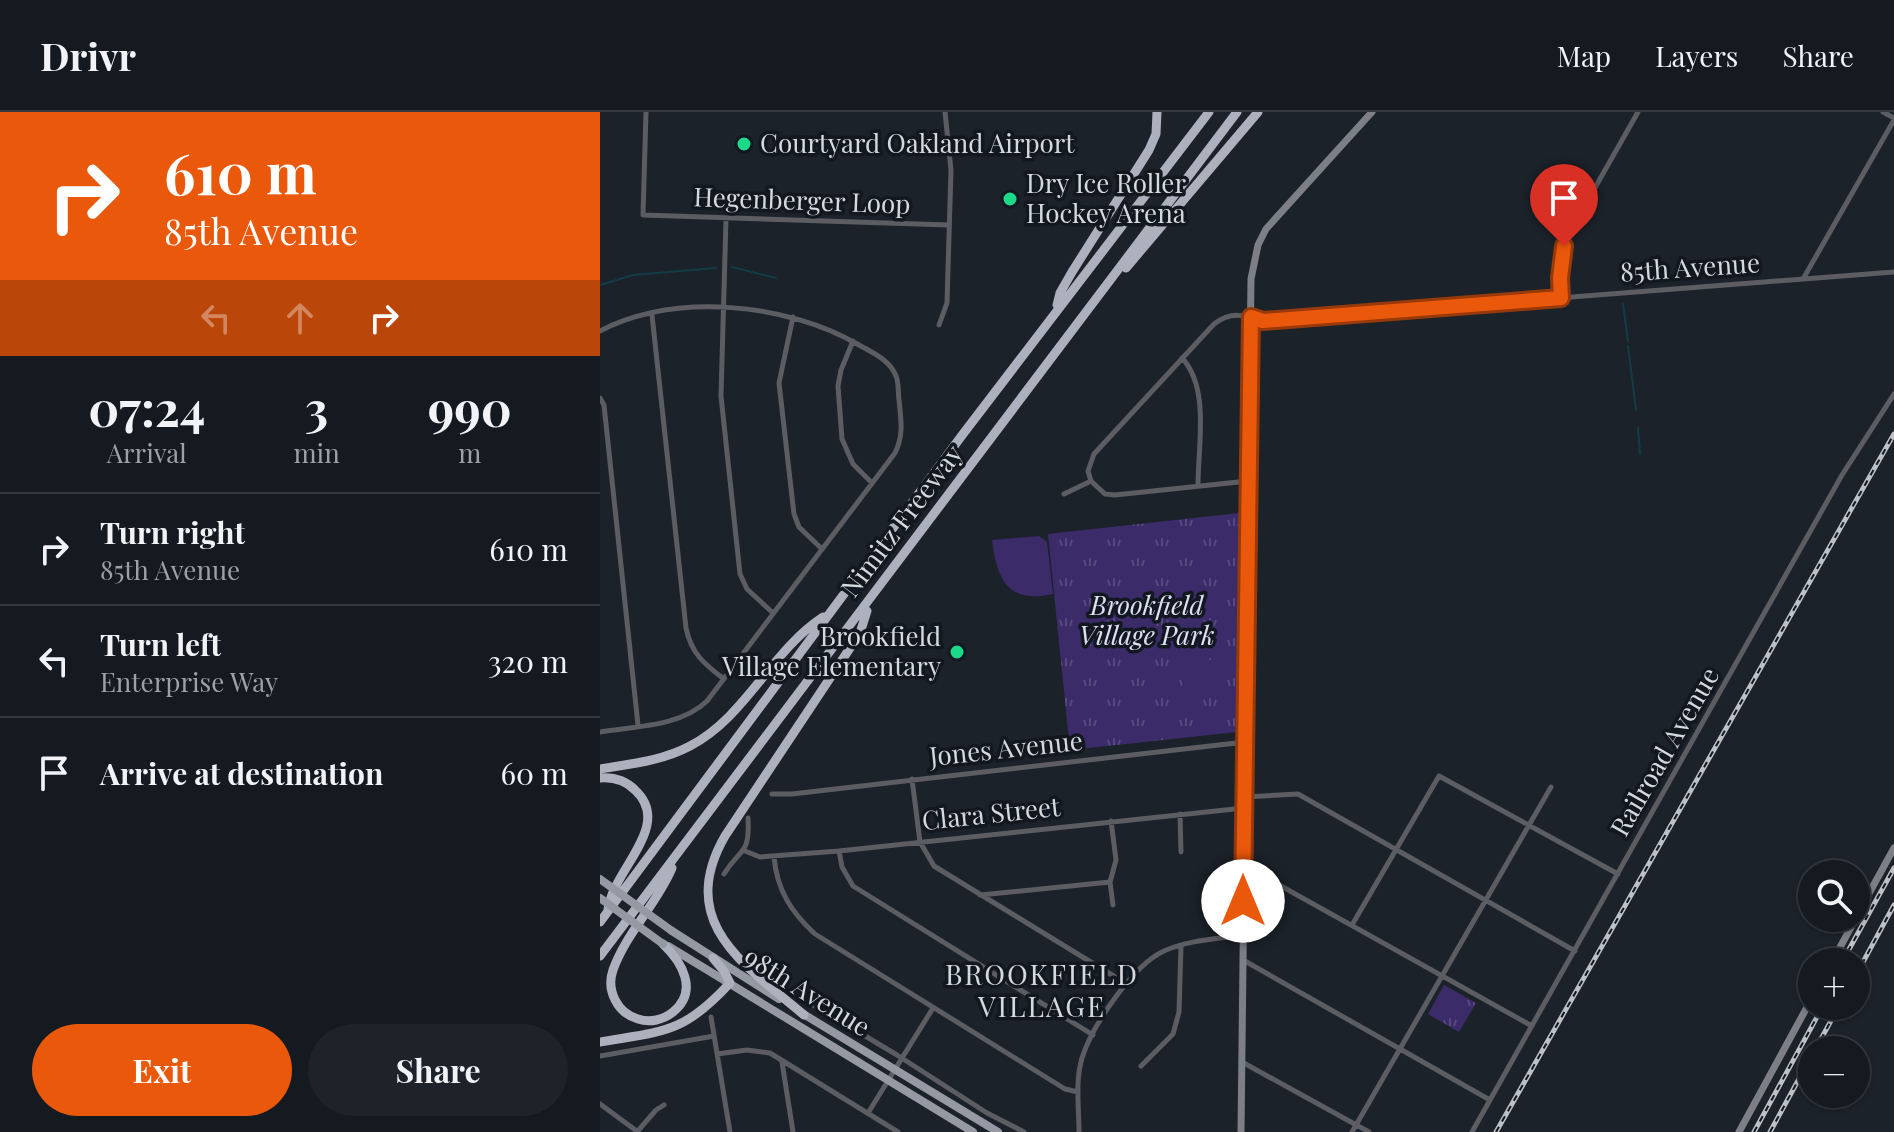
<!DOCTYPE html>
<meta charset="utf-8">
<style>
:root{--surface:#141a20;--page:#1d2329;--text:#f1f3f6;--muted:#9da1a5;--line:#33383e;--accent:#ea580c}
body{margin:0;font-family:"Playfair Display",serif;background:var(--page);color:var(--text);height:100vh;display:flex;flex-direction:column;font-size:30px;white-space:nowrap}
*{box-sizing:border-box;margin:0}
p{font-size:26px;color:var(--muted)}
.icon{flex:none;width:44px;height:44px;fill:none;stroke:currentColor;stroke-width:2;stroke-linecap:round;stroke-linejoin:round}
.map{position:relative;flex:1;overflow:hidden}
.sheet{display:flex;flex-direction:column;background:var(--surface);width:600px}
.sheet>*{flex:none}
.hud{background:#ea580c;color:#fff;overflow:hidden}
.fabs{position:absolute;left:1198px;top:748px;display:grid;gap:16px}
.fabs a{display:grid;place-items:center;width:72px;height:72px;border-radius:50%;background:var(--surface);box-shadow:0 2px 6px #0004,0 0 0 2px var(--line);font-size:40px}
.pin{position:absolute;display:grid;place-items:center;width:68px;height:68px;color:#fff;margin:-82px -34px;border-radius:50% 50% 50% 0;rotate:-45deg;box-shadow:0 0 8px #0007}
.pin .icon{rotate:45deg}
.me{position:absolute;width:88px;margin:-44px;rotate:0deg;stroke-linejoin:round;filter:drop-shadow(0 0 6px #0008)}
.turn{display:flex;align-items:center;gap:28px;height:168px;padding:0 32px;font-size:36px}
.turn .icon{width:104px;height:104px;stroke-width:2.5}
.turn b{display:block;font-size:56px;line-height:68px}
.lanes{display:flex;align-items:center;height:76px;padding:0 32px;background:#0003;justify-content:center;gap:40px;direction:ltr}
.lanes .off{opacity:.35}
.eta{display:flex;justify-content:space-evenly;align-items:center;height:136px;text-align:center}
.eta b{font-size:48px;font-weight:700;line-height:56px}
.cta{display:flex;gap:16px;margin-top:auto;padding:16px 32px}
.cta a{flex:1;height:92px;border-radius:48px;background:var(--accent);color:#fff;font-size:32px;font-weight:700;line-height:92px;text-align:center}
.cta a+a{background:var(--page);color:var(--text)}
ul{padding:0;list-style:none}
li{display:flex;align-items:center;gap:24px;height:112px;padding:0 32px;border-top:2px solid var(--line)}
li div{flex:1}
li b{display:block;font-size:30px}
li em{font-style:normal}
header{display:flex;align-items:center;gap:48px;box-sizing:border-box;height:112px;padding:0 40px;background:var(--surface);border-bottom:2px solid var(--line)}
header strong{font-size:38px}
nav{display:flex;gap:44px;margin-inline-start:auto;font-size:28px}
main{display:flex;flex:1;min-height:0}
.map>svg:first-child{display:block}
</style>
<header>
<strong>Drivr</strong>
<nav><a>Map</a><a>Layers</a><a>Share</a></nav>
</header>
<main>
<section class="sheet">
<div class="hud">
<div class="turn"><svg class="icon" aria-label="right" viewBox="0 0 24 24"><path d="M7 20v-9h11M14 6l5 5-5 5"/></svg><div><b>610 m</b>85th Avenue</div></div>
<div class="lanes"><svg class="icon off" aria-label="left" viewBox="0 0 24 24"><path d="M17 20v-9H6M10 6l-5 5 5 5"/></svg><svg class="icon off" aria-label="ahead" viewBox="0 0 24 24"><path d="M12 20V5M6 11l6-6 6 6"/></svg><svg class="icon" aria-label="right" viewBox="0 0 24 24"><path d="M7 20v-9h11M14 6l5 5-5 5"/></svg></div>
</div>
<div class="eta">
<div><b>07:24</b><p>Arrival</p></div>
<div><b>3</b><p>min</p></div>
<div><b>990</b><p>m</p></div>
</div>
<ul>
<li><svg class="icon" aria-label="right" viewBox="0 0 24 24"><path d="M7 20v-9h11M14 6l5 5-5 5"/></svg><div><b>Turn right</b><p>85th Avenue</p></div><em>610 m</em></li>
<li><svg class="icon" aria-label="left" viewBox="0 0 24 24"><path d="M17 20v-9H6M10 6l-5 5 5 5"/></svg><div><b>Turn left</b><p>Enterprise Way</p></div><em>320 m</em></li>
<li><svg class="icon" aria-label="arrive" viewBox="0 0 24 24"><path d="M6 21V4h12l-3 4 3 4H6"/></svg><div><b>Arrive at destination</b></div><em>60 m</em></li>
</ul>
<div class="cta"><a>Exit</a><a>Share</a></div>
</section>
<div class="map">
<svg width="1294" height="1020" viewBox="0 0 1294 1020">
<defs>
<pattern id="grass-tufts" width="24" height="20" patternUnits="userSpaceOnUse" patternTransform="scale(2)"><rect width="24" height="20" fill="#3b2b69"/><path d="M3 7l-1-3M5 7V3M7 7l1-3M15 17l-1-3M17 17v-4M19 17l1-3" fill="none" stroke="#56497e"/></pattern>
</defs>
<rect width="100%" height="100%" fill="#1b222a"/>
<path fill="url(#grass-tufts)" d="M639,401L637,620L470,638L448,422Z
M844,873L876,891L859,920L828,902Z"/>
<path fill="#3b2b69" d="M439,424L447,430L453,482C408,492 397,468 392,428Z
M583,547L618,548L617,581H582Z"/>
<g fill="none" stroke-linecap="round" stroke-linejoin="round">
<path stroke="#133d46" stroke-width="2" d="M132,155L176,166
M0,173L33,163L116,156
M1023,192L1028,229
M1028,234L1036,298
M1038,316L1040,342"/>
<path stroke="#5c5d62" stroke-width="5" d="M46,0L43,103L349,113
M1283,0L1294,6
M126,107L121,284L140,462L147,477L173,501
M1203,167L1294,8
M961,186V151L967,125L1038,0
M52,203L86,516C91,541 104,552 124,567
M193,205L179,271L194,402L199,415L222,437
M339,213L347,191L351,58L345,0
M0,219C76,180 187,191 259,233C273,241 290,248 296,264C299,271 298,281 299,288C301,308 304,323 295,341L107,589C80,615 35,614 0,620
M253,229L241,258L238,274L242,327L253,352L272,371
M582,246C610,276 598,334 598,373
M0,286L4,293L38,613
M491,369L505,382L515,383L648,369
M464,382L491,369L488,359L494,342L614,212C631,199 644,203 663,209L1294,160
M312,667L320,730L334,754L525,871
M172,682H192L645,630
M644,685L698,682L975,839
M580,702L581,740
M511,709L516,748L510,770L513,793
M145,739L160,745L239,739L644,696
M239,739L242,755L253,774L493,923
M174,745C177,778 191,800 215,822L465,977L478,980
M645,754L932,914
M124,762C141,735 150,743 148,706
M380,783L510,770
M752,813L839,664L1018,762
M643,848L890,988
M205,888L297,943L387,1001L424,1020
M111,905L130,1020
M117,942L147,938L170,941L298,1020
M0,944L114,924
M182,950L193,1020
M642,950L769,1020
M541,954L573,922L579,900L581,834
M0,992L38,1020
M268,1001L333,896
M37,1020L56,998L64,993
M479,1020C479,996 475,969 482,946C492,914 533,853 564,839C588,828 617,827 643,823
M752,1020L951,675
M872,1020L1242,363L1294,282"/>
<path stroke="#7d7f87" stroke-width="7" d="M1256,805L1294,736
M1232,850L1256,806
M641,1020L651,167L658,133L666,117L772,0
M1139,1020L1212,886"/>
<path stroke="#9699a3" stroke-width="8" d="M72,819L179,887
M68,834L373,1020
M200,900L398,1020"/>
<path stroke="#adb1bd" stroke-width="9" d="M526,156L658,0
M457,193L460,181L472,160L549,38L556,22L557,0
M0,657C30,652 62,649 90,634C146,605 171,539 223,505
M0,666C13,665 25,668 35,678C74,714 12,758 8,798
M0,810L363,322L609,0
M63,832C82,850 99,879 73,900C63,908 50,911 38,907C17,901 6,878 13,858C26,821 57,792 72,756
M0,844L637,0
M204,903C145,853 75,811 125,724L260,521L267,499
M0,930C64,919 83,922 130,871L124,859L113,846"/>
<g stroke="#bcc1c6" stroke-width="5">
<path id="rail" d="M1242,850L1294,756
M1256,863L1294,793
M1215,938L1239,894
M896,1020L1294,322
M1154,1020L1223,894
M1170,1020L1212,943"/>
</g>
<use href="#rail" stroke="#121820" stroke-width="2" stroke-dasharray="6" stroke-linecap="butt"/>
<path stroke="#9699a3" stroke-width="8" d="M0,767L72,819
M0,786L63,832"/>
</g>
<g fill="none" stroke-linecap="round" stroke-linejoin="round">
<g stroke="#983908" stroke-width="20">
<path id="route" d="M643,789L651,205L663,209L961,186L960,166L964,134"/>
</g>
<use href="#route" stroke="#ea580c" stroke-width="14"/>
</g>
<g fill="#1cd988" stroke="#121820" stroke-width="3">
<circle cx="144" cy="32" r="8"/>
<circle cx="410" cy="87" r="8"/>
<circle cx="357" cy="540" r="8"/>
</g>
<g text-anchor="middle" stroke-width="7" stroke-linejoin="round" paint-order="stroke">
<g font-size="26" fill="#d5d9de" stroke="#121820" text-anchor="start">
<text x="160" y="41">Courtyard Oakland Airport</text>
<text x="426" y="81">Dry Ice Roller<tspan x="426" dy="30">Hockey Arena</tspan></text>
<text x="341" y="534" text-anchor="end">Brookfield<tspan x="341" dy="30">Village Elementary</tspan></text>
</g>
<g font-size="26" fill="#d5d9de" stroke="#121820">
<text transform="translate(202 89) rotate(2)" y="9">Hegenberger Loop</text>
<text transform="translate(1090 156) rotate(-4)" y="9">85th Avenue</text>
<text transform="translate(302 409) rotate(-53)" y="9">Nimitz Freeway</text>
<text transform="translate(406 637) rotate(-6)" y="9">Jones Avenue</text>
<text transform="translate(1065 640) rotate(-60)" y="9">Railroad Avenue</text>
<text transform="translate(391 702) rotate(-6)" y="9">Clara Street</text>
<text transform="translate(207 880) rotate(32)" y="9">98th Avenue</text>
</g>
<g font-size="26" font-style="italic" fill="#e0def4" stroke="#121820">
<text x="547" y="503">Brookfield<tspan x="547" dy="30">Village Park</tspan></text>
</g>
<g font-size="28" letter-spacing="2" fill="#d5d9de" stroke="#121820">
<text x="442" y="873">BROOKFIELD<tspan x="442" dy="32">VILLAGE</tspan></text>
</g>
</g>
</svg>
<div class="fabs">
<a><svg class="icon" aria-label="search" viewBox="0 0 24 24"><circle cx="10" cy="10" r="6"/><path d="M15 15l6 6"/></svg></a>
<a>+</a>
<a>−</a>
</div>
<div class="pin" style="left:964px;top:134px;background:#d93025"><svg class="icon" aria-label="arrive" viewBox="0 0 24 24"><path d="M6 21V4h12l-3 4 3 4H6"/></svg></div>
<svg class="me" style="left:643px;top:789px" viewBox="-20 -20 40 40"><circle r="19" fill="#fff"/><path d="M0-13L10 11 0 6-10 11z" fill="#ea580c"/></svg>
</div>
</main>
